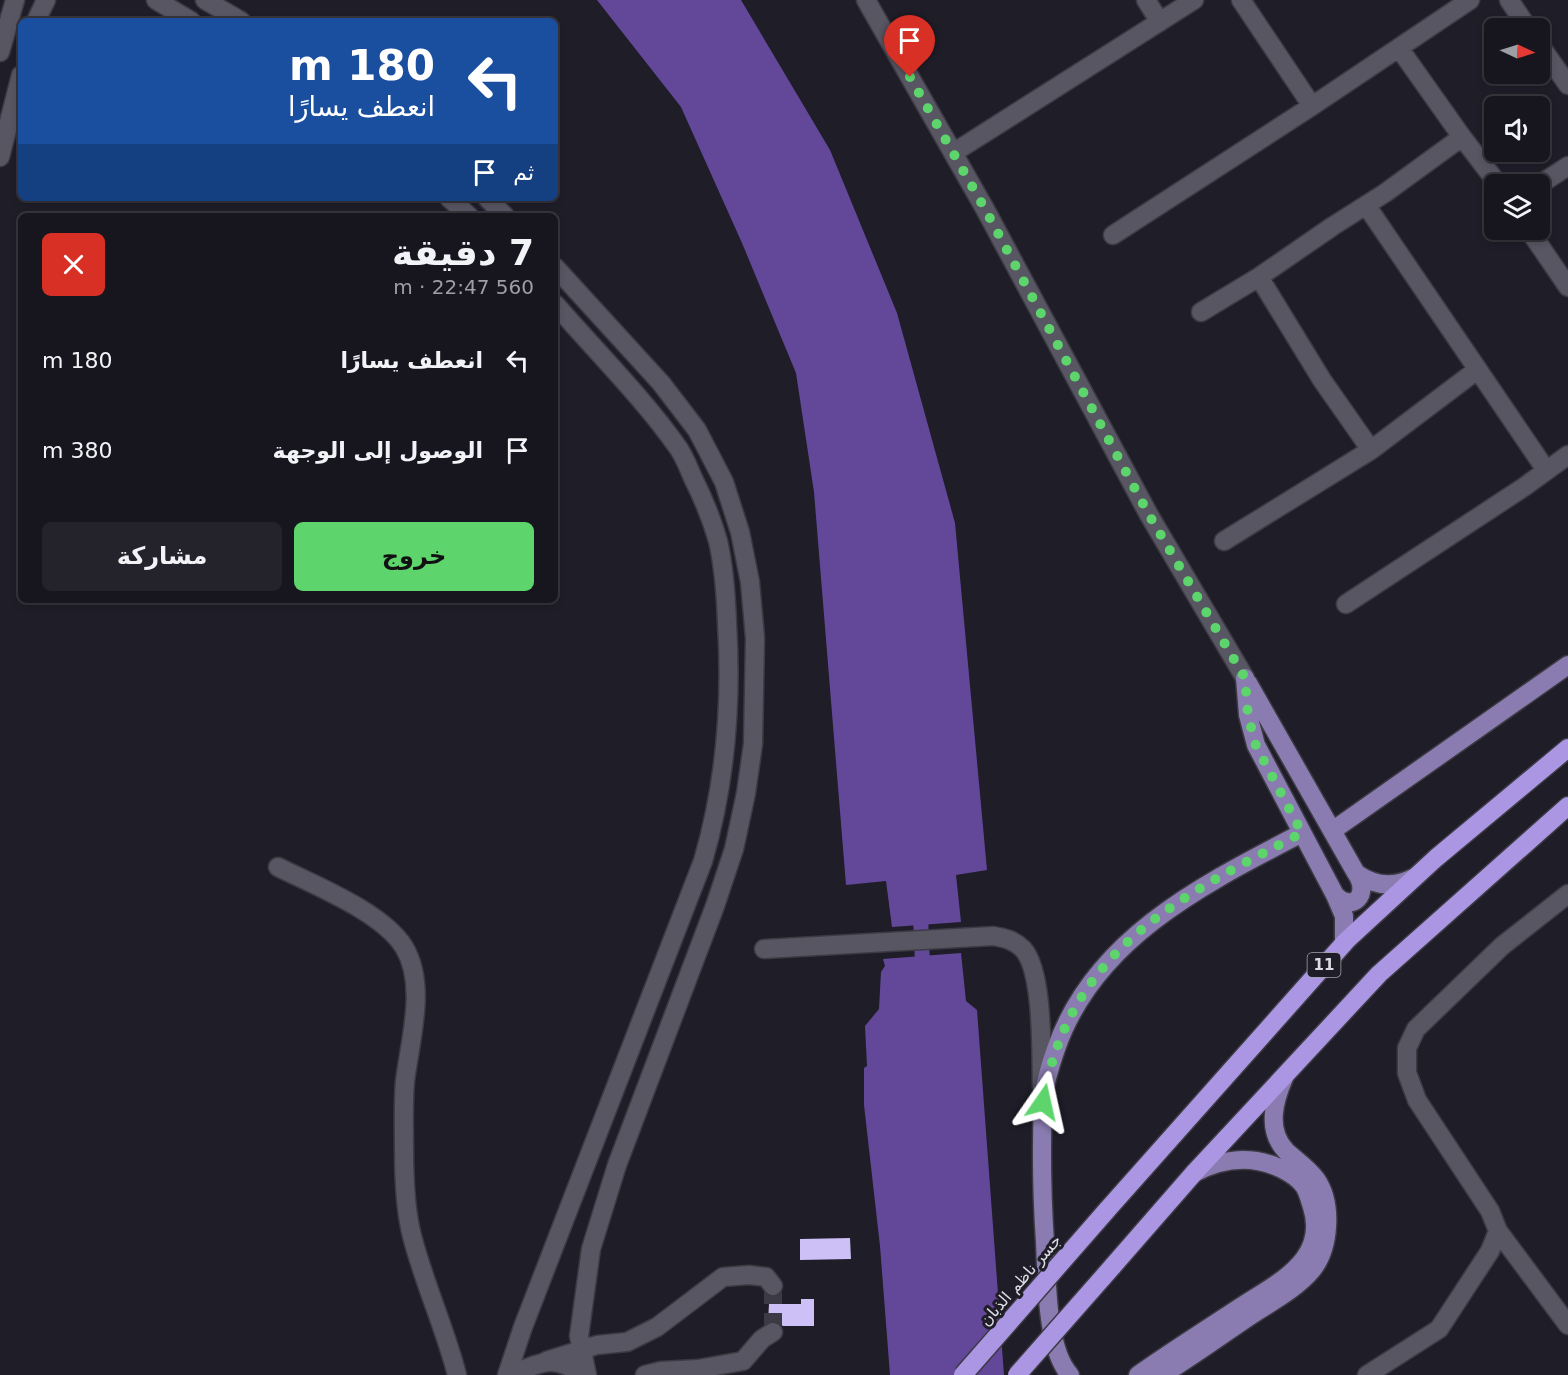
<!DOCTYPE html>
<html lang="ar">
<meta charset="utf-8">
<style>
:root{--surface:#17161e;--page:#24232b;--text:#f1f3f6;--muted:#9e9fa4;--line:#36353c;--accent:#5dd56c}
body{margin:0;font-family:"DejaVu Sans",Cairo,sans-serif;background:var(--page);color:var(--text);direction:rtl;height:100vh;display:flex;flex-direction:column;font-size:22px;white-space:nowrap}
*{box-sizing:border-box;margin:0}
p{font-size:20px;color:var(--muted)}
.icon{flex:none;width:33px;height:33px;fill:none;stroke:currentColor;stroke-width:2;stroke-linecap:round;stroke-linejoin:round}
.map{position:relative;flex:1;overflow:hidden;direction:ltr}
.drawer{position:absolute;left:18px;top:213px;width:540px;height:390px;display:flex;flex-direction:column;background:var(--surface);border-radius:9px;box-shadow:0 3px 9px #0003,0 0 0 2px var(--line);direction:rtl}
.drawer>*{flex:none}
.hud{position:absolute;left:18px;top:18px;width:540px;height:183px;border-radius:9px;box-shadow:0 3px 9px #0003,0 0 0 2px var(--line);direction:rtl;background:#1a4fa0;color:#fff;overflow:hidden}
.needle{width:39px;rotate:94deg}
.buttons{position:absolute;left:1484px;top:18px;display:grid;gap:12px}
.buttons a{display:grid;place-items:center;width:66px;height:66px;border-radius:9px;background:var(--surface);box-shadow:0 3px 9px #0003,0 0 0 2px var(--line);font-size:30px}
.pin{position:absolute;display:grid;place-items:center;width:51px;height:51px;color:#fff;margin:-62px -26px;border-radius:50% 50% 50% 0;rotate:-45deg;box-shadow:0 0 6px #0007}
.pin .icon{rotate:45deg}
.me{position:absolute;width:66px;margin:-33px;rotate:11deg;stroke-linejoin:round;filter:drop-shadow(0 0 4px #0008)}
.turn{display:flex;align-items:center;gap:21px;height:126px;padding:0 24px;font-size:27px}
.turn .icon{width:78px;height:78px;stroke-width:2.5}
.turn b{display:block;font-size:42px;line-height:51px}
.then{display:flex;align-items:center;height:57px;padding:0 24px;background:#0003;gap:12px;font-size:22px}
.round{display:grid;place-items:center;flex:none;width:63px;height:63px;border-radius:9px;background:var(--page)}
.head{display:flex;align-items:center;justify-content:space-between;height:102px;padding:0 24px}
h1{font-size:36px;font-weight:800;line-height:45px}
.primary-button{display:flex;gap:12px;margin-top:auto;padding:12px 24px}
.primary-button a{flex:1;height:69px;border-radius:9px;background:var(--accent);color:#111;font-size:24px;font-weight:800;line-height:69px;text-align:center}
.primary-button a+a{background:var(--page);color:var(--text)}
ul{padding:0;list-style:none}
li{display:flex;align-items:center;gap:18px;height:90px;padding:0 24px}
li div{flex:1}
li b{display:block;font-size:22px}
li em{font-style:normal}
.map>svg:first-child{display:block}
</style>
<div class="map">
<svg width="1568" height="1375" viewBox="0 0 1568 1375">
<rect width="100%" height="100%" fill="#1f1d28"/>
<path fill="#63489a" d="M597,0H741L830,150L897,313L955,523L987,870L956,875L961,922L892,927L886,881L846,885L814,492L796,373L742,243L681,107Z
M961,953L966,1001L977,1010L1004,1375H890L880,1246L864,1105V1068L867,1066L865,1026L879,1009L881,972L885,966L883,959Z"/>
<g fill="none" stroke-linecap="round" stroke-linejoin="round">
<path stroke="#63489a" stroke-width="15" d="M920,904L923,976"/>
</g>
<path fill="#cdc0f7" d="M850,1238L851,1259L800,1260V1239Z
M801,1299H814V1326H783L778,1322H768L769,1304H801Z"/>
<g fill="none" stroke-linecap="round" stroke-linejoin="round">
<path stroke="#3c3a44" stroke-width="18" stroke-dasharray="18 9" stroke-linecap="butt" d="M773,1286V1332"/>
<g stroke="#3c3a43" stroke-width="21">
<path id="minor" d="M156,0L191,21
M205,0L241,21
M866,0L985,209L1149,515L1245,678
M1146,0L1160,22
M1241,0L1312,106
M1509,0L1528,28
M36,21L46,0
M1539,44L1568,85
M1399,48L1462,137L1498,184
M0,52L15,0
M953,153L1194,0
M0,157L21,75
M1539,185L1568,166
M449,198L469,216
M487,198L505,216
M1366,205L1546,470
M1529,230L1568,287
M1113,235L1312,106L1470,0
M555,267L661,383L697,430L724,482L740,532L750,582L755,638L753,744L746,793L734,849L715,906L617,1165L591,1249L579,1336L587,1375
M1259,277L1322,380L1371,450
M1201,312L1259,277L1333,226L1385,193L1462,137
M1224,541L1371,450L1477,370
M1346,604L1524,487L1568,455
M278,867C316,886 382,912 404,947C427,985 410,1040 405,1081C403,1104 404,1127 404,1150C404,1178 405,1209 412,1236C424,1283 445,1328 457,1375
M764,949L993,936C1005,938 1014,940 1023,949C1044,972 1041,1056 1042,1088
M1498,1231L1568,1325
M546,1361L597,1345L627,1342L657,1327L723,1277L749,1275L766,1277L773,1286
M507,1375L523,1327L703,861C726,782 732,704 727,623C726,596 724,567 718,541C712,520 703,498 693,478C689,469 685,458 679,449C645,400 595,350 555,304
M511,1375C540,1363 553,1353 582,1375
M645,1375L661,1371L698,1369L743,1361L762,1339L773,1332
M1367,1375L1439,1329L1490,1251L1498,1231L1490,1211L1417,1100L1407,1073V1048L1416,1029L1502,946L1568,894"/>
</g>
<g stroke="#3c3a43" stroke-width="21">
<path id="major" d="M1245,678L1248,715L1256,745L1335,895L1344,916V943
M1248,683L1356,873C1374,886 1393,888 1413,878
M1332,831L1568,665
M1335,895C1352,913 1371,895 1356,873
M1070,1375C1046,1349 1047,1279 1045,1243C1042,1197 1041,1149 1043,1102C1044,1085 1050,1066 1056,1049C1094,938 1204,884 1302,833
M1138,1375C1172,1351 1207,1329 1242,1306C1263,1292 1288,1280 1304,1259C1315,1244 1318,1226 1312,1207C1310,1201 1308,1192 1304,1186C1299,1179 1290,1173 1282,1169C1253,1155 1222,1158 1194,1173
M1162,1375C1193,1356 1223,1334 1253,1314C1273,1301 1297,1288 1312,1270C1330,1248 1333,1203 1316,1179C1308,1168 1296,1160 1286,1151C1266,1130 1274,1101 1284,1078"/>
</g>
<g stroke="#3c3a43" stroke-width="21">
<path id="highway" d="M1107,1210L1347,940L1436,858L1568,748
M1112,1267L1194,1173L1379,974L1568,806"/>
</g>
<use href="#minor" stroke="#595663" stroke-width="18"/>
<use href="#major" stroke="#8a7cb0" stroke-width="18"/>
<use href="#highway" stroke="#ab96e3" stroke-width="18"/>
<g stroke="#3c3a43" stroke-width="21" stroke-linecap="butt">
<path id="highway-bridge" d="M963,1375L1107,1210
M1017,1375L1112,1267"/>
</g>
<use href="#highway-bridge" stroke="#ab96e3" stroke-width="18"/>
</g>
<g fill="none" stroke-linecap="round" stroke-linejoin="round">
<path stroke="#5dd56c" stroke-width="10" stroke-dasharray="0 18" d="M910,77L985,209L1149,515L1245,678L1248,716L1256,746L1302,833C1178,897 1068,951 1043,1102"/>
</g>
<g text-anchor="middle" stroke-width="6" stroke-linejoin="round" paint-order="stroke">
<rect fill="#1f1d28" stroke="#a4a2ab" stroke-width="1.5" x="1307.5" y="953" width="33" height="24" rx="4.5"/>
<g font-size="15" font-weight="bold" fill="#dddbe3">
<text x="1324" y="970">11</text>
</g>
<g font-size="16" fill="#dddbe3" stroke="#1f1d28">
<text transform="translate(1020 1280) rotate(-49)" y="6">جسر ناظم الذبان</text>
</g>
</g>
</svg>
<div class="buttons">
<a><svg class="needle" viewBox="-14 -14 28 28"><path d="M0-13l5 13h-10z" fill="#e53935"/><path d="M0 13l5-13h-10z" fill="#9e9fa4"/></svg></a>
<a><svg class="icon" aria-label="sound" viewBox="0 0 24 24"><path d="M4 9h4l5-4v14l-5-4H4zM17 9q2 3 0 6"/></svg></a>
<a><svg class="icon" aria-label="layers" viewBox="0 0 24 24"><path d="M12 4l9 5-9 5-9-5zM3 14l9 5 9-5"/></svg></a>
</div>
<div class="pin" style="left:910px;top:77px;background:#d93025"><svg class="icon" aria-label="arrive" viewBox="0 0 24 24"><path d="M6 21V4h12l-3 4 3 4H6"/></svg></div>
<svg class="me" style="left:1043px;top:1102px" viewBox="-20 -20 40 40"><path d="M0-17L14 15 0 8-14 15z" fill="#5dd56c" stroke="#fff" stroke-width="4"/></svg>
<div class="hud">
<div class="turn"><svg class="icon" aria-label="left" viewBox="0 0 24 24"><path d="M17 20v-9H6M10 6l-5 5 5 5"/></svg><div><b>180 m</b>انعطف يسارًا</div></div>
<div class="then">ثم<svg class="icon" aria-label="arrive" viewBox="0 0 24 24"><path d="M6 21V4h12l-3 4 3 4H6"/></svg></div>
</div>
<section class="drawer">
<div class="head"><div><h1>7 دقيقة</h1><p>560 m · 22:47</p></div><a class="round" style="background:#d93025;color:#fff"><svg class="icon" aria-label="close" viewBox="0 0 24 24"><path d="M6 6l12 12M18 6L6 18"/></svg></a></div>
<ul>
<li><svg class="icon" aria-label="left" viewBox="0 0 24 24"><path d="M17 20v-9H6M10 6l-5 5 5 5"/></svg><div><b>انعطف يسارًا</b></div><em>180 m</em></li>
<li><svg class="icon" aria-label="arrive" viewBox="0 0 24 24"><path d="M6 21V4h12l-3 4 3 4H6"/></svg><div><b>الوصول إلى الوجهة</b></div><em>380 m</em></li>
</ul>
<div class="primary-button"><a>خروج</a><a>مشاركة</a></div>
</section>
</div>
